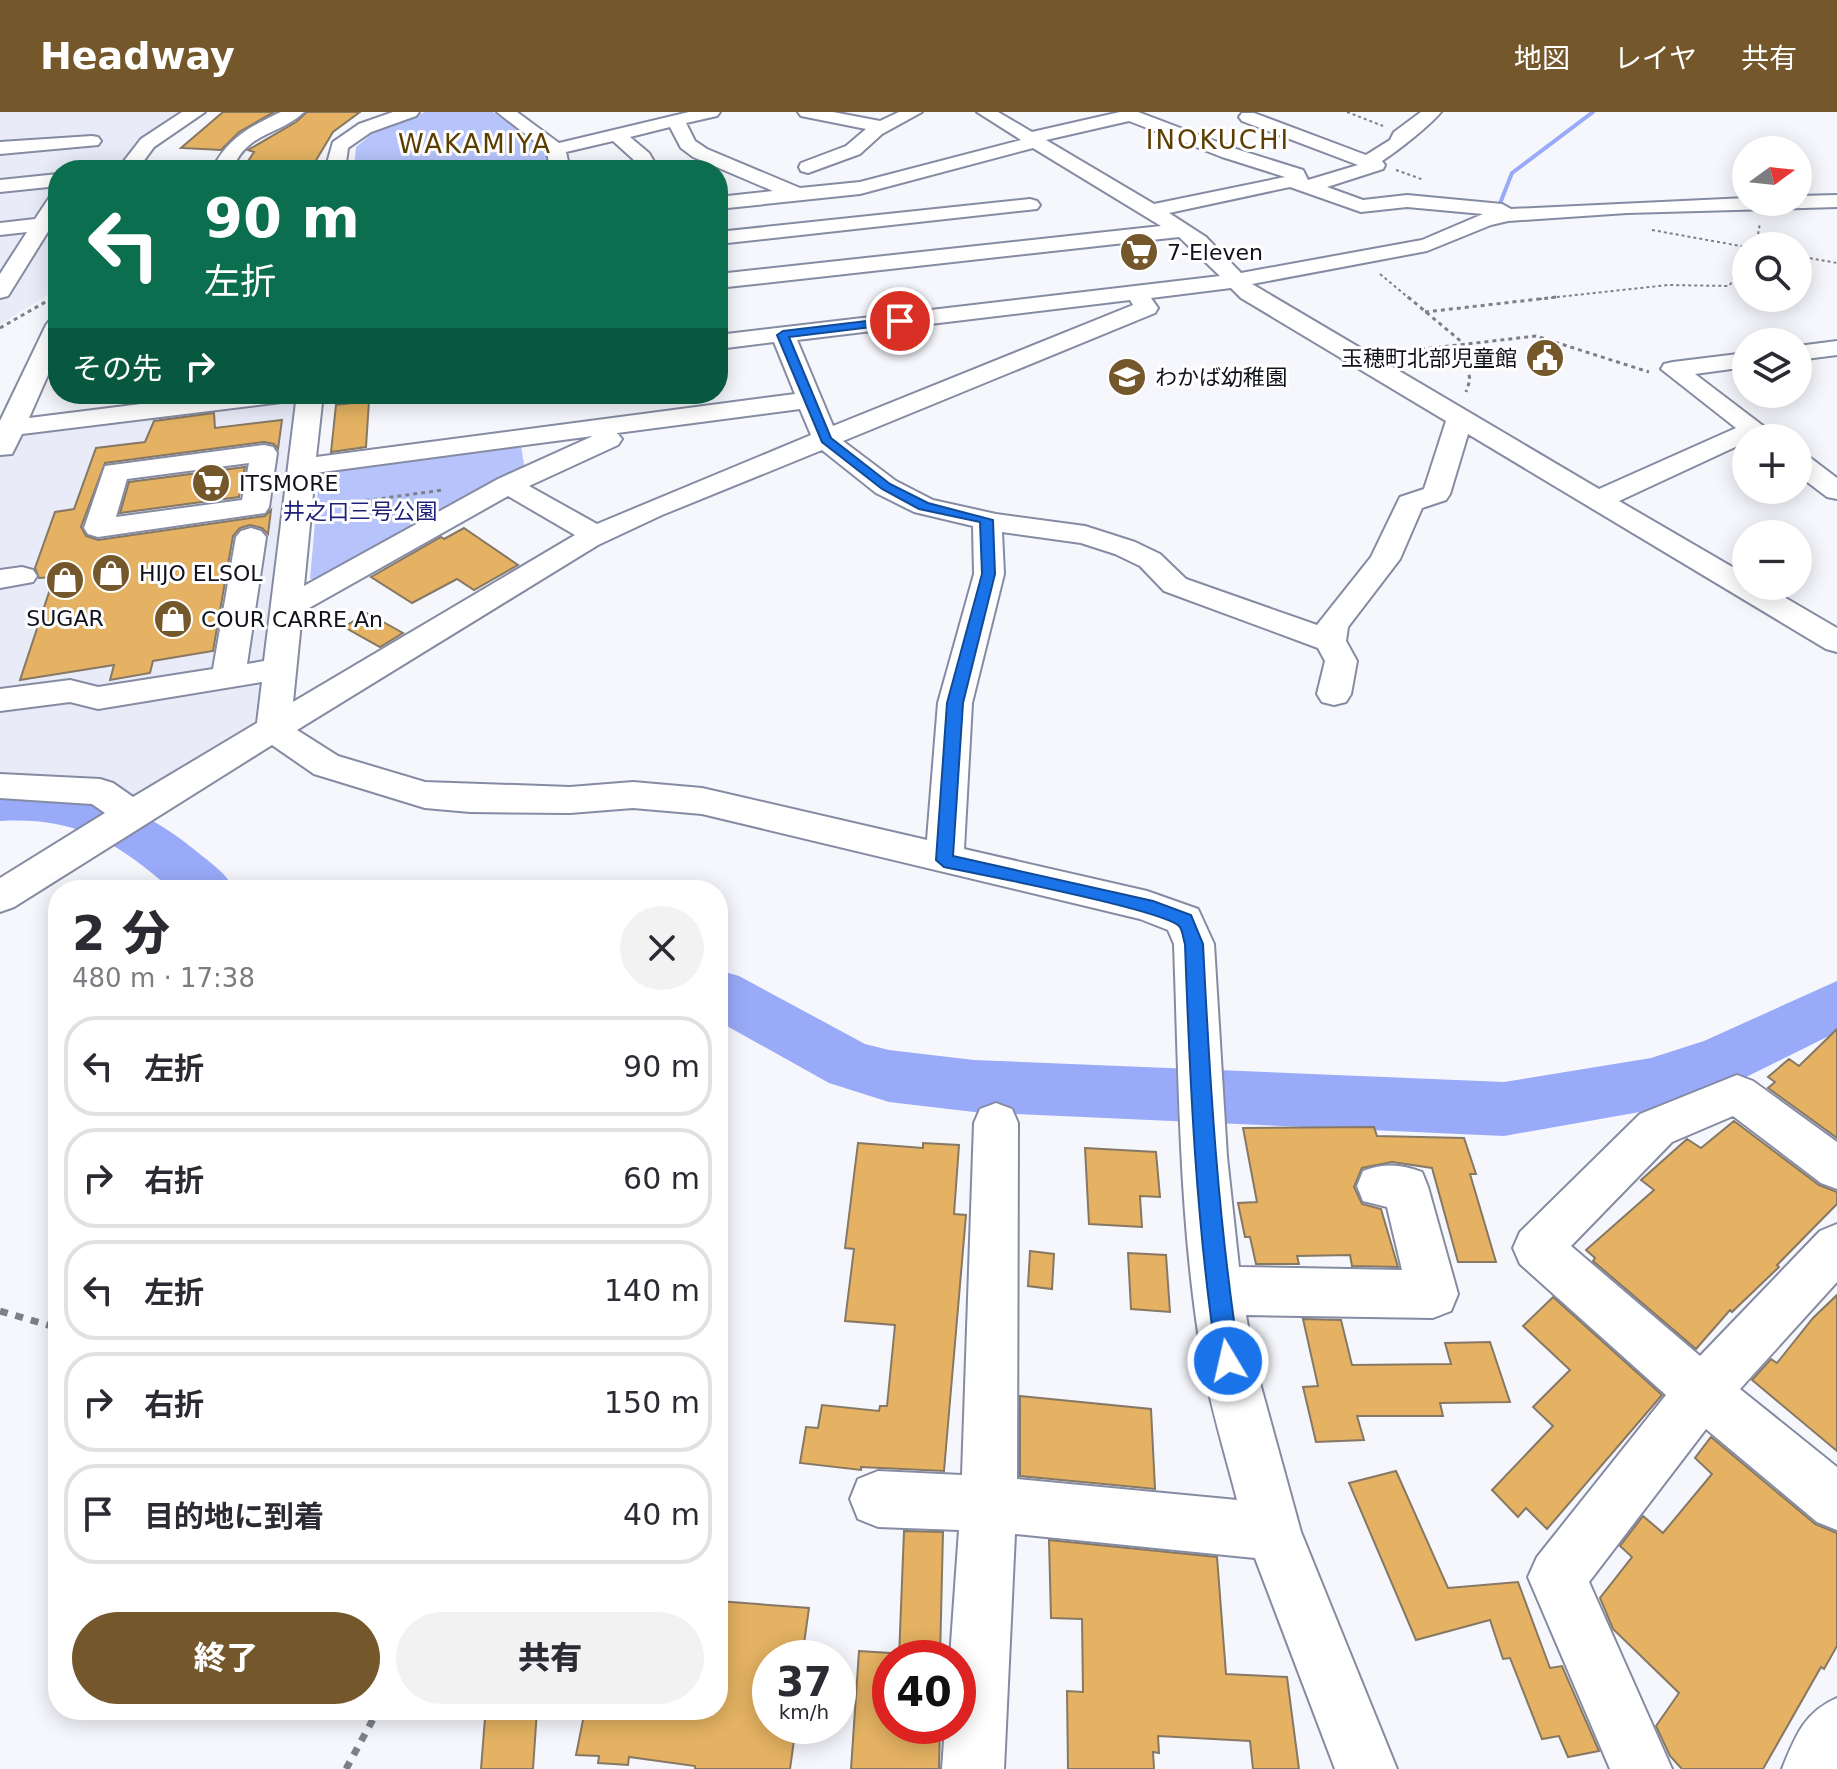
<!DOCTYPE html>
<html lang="ja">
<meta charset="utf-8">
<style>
:root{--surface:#fff;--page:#f2f2f3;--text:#2b2b33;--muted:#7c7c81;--line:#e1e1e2;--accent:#74582b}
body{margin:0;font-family:"DejaVu Sans","Noto Sans JP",sans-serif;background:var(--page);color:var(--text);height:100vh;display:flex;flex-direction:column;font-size:30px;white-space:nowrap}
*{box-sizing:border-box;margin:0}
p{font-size:26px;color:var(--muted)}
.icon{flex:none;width:44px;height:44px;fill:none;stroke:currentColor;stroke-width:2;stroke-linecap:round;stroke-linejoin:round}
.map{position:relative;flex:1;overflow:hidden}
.sheet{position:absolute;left:48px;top:768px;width:680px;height:840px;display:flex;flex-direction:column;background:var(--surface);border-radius:32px;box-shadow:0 4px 20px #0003}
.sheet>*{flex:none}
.guide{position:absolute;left:48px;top:48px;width:680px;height:244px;border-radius:32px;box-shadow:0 4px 20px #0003;background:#0b6e4f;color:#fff;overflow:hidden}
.needle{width:52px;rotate:75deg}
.buttons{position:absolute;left:1732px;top:24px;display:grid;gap:16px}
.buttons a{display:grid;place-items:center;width:80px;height:80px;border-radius:50%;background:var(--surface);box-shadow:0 4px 20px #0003;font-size:40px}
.speed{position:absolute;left:752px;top:1528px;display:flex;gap:16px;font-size:40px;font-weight:700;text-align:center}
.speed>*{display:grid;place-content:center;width:104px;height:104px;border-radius:50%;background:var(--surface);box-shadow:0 4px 20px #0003;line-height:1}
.speed small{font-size:20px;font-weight:400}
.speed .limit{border:12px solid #d22;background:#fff;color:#111}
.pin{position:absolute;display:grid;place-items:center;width:68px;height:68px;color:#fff;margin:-34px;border:4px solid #fff;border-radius:50%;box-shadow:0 2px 8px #0007}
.me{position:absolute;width:88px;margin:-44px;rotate:351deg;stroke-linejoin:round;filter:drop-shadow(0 0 6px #0008)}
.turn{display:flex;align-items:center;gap:28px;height:168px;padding:0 24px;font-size:36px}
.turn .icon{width:104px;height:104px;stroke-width:2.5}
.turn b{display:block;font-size:56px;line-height:68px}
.then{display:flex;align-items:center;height:76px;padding:0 24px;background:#0003;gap:16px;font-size:30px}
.round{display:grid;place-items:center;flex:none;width:84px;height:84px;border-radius:42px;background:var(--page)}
.overview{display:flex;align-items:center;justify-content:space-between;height:136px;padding:0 24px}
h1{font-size:48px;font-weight:800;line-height:60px}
.cta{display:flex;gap:16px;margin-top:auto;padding:16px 24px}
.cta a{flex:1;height:92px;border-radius:48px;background:var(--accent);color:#fff;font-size:32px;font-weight:800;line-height:92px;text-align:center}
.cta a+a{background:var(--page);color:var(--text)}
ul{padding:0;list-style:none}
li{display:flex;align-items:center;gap:24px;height:100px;margin:0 16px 12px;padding:0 8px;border:4px solid var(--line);border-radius:32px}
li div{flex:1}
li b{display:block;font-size:30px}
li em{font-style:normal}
header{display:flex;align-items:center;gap:48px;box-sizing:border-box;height:112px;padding:0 40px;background:var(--accent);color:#fff}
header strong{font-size:38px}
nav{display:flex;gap:44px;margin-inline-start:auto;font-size:28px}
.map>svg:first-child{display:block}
</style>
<header>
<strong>Headway</strong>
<nav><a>地図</a><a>レイヤ</a><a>共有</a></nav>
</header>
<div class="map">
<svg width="1837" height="1657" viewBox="0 0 1837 1657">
<rect width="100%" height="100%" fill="#f6f7fc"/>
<path fill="#e9ecf8" d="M0,0H185L151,19L130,39L120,58H58V168L50,181L0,213Z
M282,282H310L273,618L132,702L100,680L0,674V343L11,316Z"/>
<path fill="#b6c4fb" d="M425,0H493L546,37L549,52L479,58H354L356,35L373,21Z
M521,333L525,359L325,468L310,467L319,365L326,360Z"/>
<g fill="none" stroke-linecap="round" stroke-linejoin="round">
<path stroke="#99aaf8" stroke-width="4" d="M1501,101L1499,94L1512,61L1593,0"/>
<path fill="#99aaf8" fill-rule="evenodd" d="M0,673C73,670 140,692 196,739C211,751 226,761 235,778H172C116,729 76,705 0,709Z
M718,858L739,864L865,932L889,938L974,948L1504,970L1651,946L1704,929L1837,869V920L1742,967L1651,998L1504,1024L974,1000L889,990L829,971L718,909Z"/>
</g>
<path fill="#e4b262" stroke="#867864" stroke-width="2" d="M223,0H274L239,20L221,38L181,36Z
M307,0H360L333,20L312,55L243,57L254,40L248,38L296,10Z
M369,289L366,335L331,340L336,293Z
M214,301L215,316L282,308L278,337L274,332L264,330L105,351L81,415L86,424L98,428L265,404L271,398L268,422L262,416L250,413L240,416L233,424L213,539L153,549L150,561L110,568L114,553L20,568L54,465L39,466L35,456L55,400L74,397L96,336L145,330L154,309Z
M245,355L239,385L120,401L129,370Z
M464,416L518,453L474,478L457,467L412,491L371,465L441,425L444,427Z
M367,501L403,521L380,535L344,515Z
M1837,917V1026L1768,976L1775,970L1768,965L1789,947L1799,954Z
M1734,1009L1819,1073L1837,1080V1092L1777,1153L1779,1155L1732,1200L1730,1198L1696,1237L1593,1149L1595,1146L1586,1138L1654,1078L1641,1068L1687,1027L1701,1036Z
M1374,1015L1377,1024L1464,1026L1476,1062H1470L1496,1150H1458L1432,1056L1392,1050L1362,1056L1354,1075L1362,1092L1381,1097L1398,1155L1352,1154L1350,1143L1297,1144L1299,1152H1256L1250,1125H1245L1238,1091L1257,1090L1243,1016Z
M858,1031L923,1036V1031L959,1033L954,1102L966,1103L944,1359L861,1355V1358L800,1351L806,1315L818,1316L822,1293L879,1299L880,1294H887L895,1213L845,1209L854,1137L845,1136Z
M1085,1036L1156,1040L1160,1085L1140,1084L1142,1115L1089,1112Z
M1030,1139L1054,1142L1052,1177L1028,1174Z
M1128,1141L1166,1143L1170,1200L1131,1197Z
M1837,1183V1339L1752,1268L1771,1247L1777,1251L1813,1206Z
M1553,1185L1662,1283L1547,1417L1526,1396L1518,1405L1492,1378L1553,1314L1533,1295L1570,1258L1523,1214Z
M1303,1207L1341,1208L1352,1253L1451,1252L1445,1231L1490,1230L1510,1290L1440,1291L1443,1304H1357L1364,1328L1316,1330L1303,1275L1318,1274Z
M1020,1284L1151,1297L1155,1377L1020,1364Z
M1711,1325L1815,1412L1837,1421V1534L1824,1557L1821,1555L1763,1657H1682L1670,1644L1656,1614L1679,1581L1613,1517L1600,1486L1632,1445L1620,1434L1643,1404L1663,1421L1712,1362L1695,1346Z
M1396,1359L1448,1476L1518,1470L1550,1556L1562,1554L1599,1639L1568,1645L1559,1624L1542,1627L1510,1546L1503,1547L1490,1508L1416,1528L1349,1371Z
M904,1419L943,1420L940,1546H899Z
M1049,1428L1217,1445L1226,1562L1287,1565L1299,1657H1253L1250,1629L1158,1624L1159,1641L1153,1640L1154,1657H1068L1067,1579L1083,1580L1082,1507L1051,1506Z
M718,1489L809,1496L802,1546H770V1614H796L790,1657H695V1654L629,1645L628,1653L598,1651L599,1644L576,1643L585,1598H718Z
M859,1539L890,1541V1614H940L939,1657H851Z
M537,1598L533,1657H481L485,1606Z"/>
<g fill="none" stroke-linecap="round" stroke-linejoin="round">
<g stroke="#858ba2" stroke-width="4">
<path id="minor" d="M182,0H205L154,35L137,58H117L141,27Z
M281,0H304C279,24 247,19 232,58H212C226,27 251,14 281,0Z
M393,0H419L416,4L371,20L348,36L345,58H325L333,30L359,12Z
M497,0H517L559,31L689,0H720L717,4L686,11L695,29L707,37L800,76L860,70L1021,28L977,0H998L1032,20L1120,0H1138L1236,37L1303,58L1308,68L1358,53L1242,9L1239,5L1242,1H1254L1366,43L1390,28L1394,20L1421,0H1441C1428,15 1399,38 1382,49L1385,53L1383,57L1327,75L1363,88L1407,83L1502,92L1511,97L1746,86V90H1798V84L1837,83V95L1627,101L1508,109L1491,113L1427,139L1252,172L1599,377L1736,316L1661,257L1664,252L1673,250L1746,241V255L1695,262L1779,326H1746V330L1619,389L1746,463V474H1765L1837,516V540L1826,537L1468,322L1450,382L1446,388L1422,396L1400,447L1348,515L1346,529L1357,549L1351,582L1346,590L1334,593L1322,590L1317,582L1325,549L1318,536L1164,479L1140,454L1115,442L1081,431L1002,420L1004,462L972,591L964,737L1147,779L1198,797L1214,832L1227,1045L1239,1155L1402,1158L1387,1095L1363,1089L1357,1074L1363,1059C1384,1051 1401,1052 1422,1060L1428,1075L1458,1182L1451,1199L1433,1206L1246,1203L1254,1249L1301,1420L1397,1657H1335L1255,1446L1015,1422L1004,1657H942L945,1614H958V1546H950L959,1418L878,1415L858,1407L850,1387L858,1367L878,1359L962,1363L974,1011L980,997L996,991L1012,997L1018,1011L1017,1367L1237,1388C1225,1341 1210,1294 1202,1246C1179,1110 1179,970 1174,832L1168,818L1140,807L702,702L633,696L570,701L470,700L425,696L314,662L272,633L14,795L0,800V766L105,701L92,692L0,686V662L100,667L113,671L133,685L257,611L262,570L98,597L70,590L0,599V577L70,568L98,575L213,557L236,425L241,419L251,416L261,419L266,425L247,552L264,549L297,282H323L316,345L795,282L774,230L718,237V223L1220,164L1179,125L718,176V162L1161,114L1033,36L860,82L718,97V85L773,79L693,45L681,36L670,15L630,25L649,41L659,58H639L634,48L613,29L566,40L570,58H550L547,39ZM1129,9L1222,45L1285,65L1154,92L1046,28ZM1290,75L1361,100L1407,95L1483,102L1422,128L1241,161L1206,125L1169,101ZM1231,176L1241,186L1446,309L1424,377L1400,385L1371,445L1317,513L1186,467L1160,442L1135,430L1085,414L996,402L933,388L896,369L843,329L1155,201L1158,196L1151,186ZM1130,188L1133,193L833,314L797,228ZM800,297L811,323L597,412L529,374L618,333L622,327L617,321ZM593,324L498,367L304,474L315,361ZM822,338L876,381L914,400L973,414L974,462L938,591L927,728L702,676L633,670L570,675L425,670L338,644L297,618L598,433L662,403ZM508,384L575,423L293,590L302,500Z
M798,0H833L880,9L899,0H922L882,22L860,42L808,61L801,59L799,55L801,51L846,34L866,17L801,4Z
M92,24L98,25L101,29L98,33L0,42V30Z
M58,62V74L0,80V68Z
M58,81V117L49,118L8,184L0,186V162L27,120L0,123V111L35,107L51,83Z
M1030,87L1037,89L1040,93L1037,97L718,132V120Z
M58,206V240L29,306L221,282H295L291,287L282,290L22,322L12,342L0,343V309L46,213L50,208Z
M1837,229V243L1798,248V234Z
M264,333L273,335L277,341L269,395L265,401L98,425L88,422L84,416L105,354ZM249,351L242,388L116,405L127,367Z
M1798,342L1808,344L1837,366V387L1827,385L1798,363Z
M22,455L33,458L37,464L33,470L0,476V458Z
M1737,963L1753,969L1837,1030V1077L1821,1071L1733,1004L1672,1030L1571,1134L1700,1244L1820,1119L1837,1112V1170L1740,1277L1837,1355V1418L1817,1410L1706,1317L1589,1470L1672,1657H1610L1528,1465L1537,1445L1666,1283L1520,1152L1513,1136L1520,1120L1640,1002Z
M1837,1586V1657H1782C1795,1625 1804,1600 1837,1586Z"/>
</g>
<path stroke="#7e8087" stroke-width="2" stroke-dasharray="3 3" stroke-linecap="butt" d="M1347,0L1383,14
M1396,58L1424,68
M1652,118L1746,135
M1756,134L1760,111
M1798,144L1837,151
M1380,162L1410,187
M50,187L58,183
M1539,187L1668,173L1729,174L1746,150"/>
<path stroke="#7e8087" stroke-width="3" stroke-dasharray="4 4" stroke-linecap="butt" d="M1408,185L1463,231L1470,268L1466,280
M1425,200L1557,185
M0,216L54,185
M1397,240L1536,224L1649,260
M326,394L443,378"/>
<path stroke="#7e8087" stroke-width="7" stroke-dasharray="8 8" stroke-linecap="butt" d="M0,1199L58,1216
M346,1657L378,1598"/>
<use href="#minor" fill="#fff" fill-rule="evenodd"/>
</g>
<path fill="#1a73e8" stroke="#114b97" stroke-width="2" d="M900,205L904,206V211L789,225L831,326L890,372L928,391L993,408L995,462L963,591L953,744L1153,789L1191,803L1203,832C1210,972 1218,1111 1240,1249L1237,1257L1228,1261L1220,1257L1217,1249C1196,1110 1190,972 1185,832C1183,827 1183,818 1179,814C1163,798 979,762 944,755L936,748L947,591L982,462L980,410L919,397L882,377L822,330L777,223L783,219Z"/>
<defs>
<g id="supermarket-disc" transform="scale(2)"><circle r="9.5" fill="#74582b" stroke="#fff"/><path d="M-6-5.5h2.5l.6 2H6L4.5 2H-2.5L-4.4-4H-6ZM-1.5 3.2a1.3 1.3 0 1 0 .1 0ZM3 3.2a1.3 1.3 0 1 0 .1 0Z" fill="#fff"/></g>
<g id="civic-disc" transform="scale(2)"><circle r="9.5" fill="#74582b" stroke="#fff"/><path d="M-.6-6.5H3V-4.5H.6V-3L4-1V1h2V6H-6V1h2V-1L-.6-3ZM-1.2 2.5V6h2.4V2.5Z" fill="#fff"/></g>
<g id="school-disc" transform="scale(2)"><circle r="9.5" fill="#74582b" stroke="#fff"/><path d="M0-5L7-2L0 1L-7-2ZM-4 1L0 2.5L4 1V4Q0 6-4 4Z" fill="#fff"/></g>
<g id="shop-disc" transform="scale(2)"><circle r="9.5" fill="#74582b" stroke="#fff"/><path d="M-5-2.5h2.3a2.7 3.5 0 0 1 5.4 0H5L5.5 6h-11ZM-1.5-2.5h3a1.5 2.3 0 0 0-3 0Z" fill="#fff"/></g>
</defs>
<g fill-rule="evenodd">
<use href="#supermarket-disc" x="1139" y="140"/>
<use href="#civic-disc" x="1545" y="246"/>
<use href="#school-disc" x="1127" y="265"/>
<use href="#supermarket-disc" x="211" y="371"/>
<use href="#shop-disc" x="111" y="461"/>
<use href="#shop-disc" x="65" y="468"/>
<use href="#shop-disc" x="173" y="507"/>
</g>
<g text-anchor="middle" stroke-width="6" stroke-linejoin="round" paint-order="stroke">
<g font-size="22" fill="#10131b" stroke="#fff" text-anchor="start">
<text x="1167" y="148">7-Eleven</text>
<text x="1517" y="254" text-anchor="end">玉穂町北部児童館</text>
<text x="1155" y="273">わかば幼稚園</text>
<text x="239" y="379">ITSMORE</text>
<text x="139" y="469">HIJO ELSOL</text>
<text x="65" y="514" text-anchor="middle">SUGAR</text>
<text x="201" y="515">COUR CARRE An</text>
</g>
<g font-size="22" fill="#1f2077" stroke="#fff">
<text x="360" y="407">井之口三号公園</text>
</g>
<g font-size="26" letter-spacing="2" fill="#5c3e02" stroke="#fff">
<text x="1218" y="37">INOKUCHI</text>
<text x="475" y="41">WAKAMIYA</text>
</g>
</g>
</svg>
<div class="buttons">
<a><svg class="needle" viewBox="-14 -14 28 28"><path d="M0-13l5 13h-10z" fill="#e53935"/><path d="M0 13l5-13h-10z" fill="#7c7c81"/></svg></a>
<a><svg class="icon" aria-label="search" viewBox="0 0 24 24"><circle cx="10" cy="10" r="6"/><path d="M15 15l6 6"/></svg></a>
<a><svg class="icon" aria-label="layers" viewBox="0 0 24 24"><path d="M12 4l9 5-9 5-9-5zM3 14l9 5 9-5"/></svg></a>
<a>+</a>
<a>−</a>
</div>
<div class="speed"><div>37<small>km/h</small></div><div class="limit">40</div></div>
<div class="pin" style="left:900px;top:209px;background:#d93025"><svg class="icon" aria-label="arrive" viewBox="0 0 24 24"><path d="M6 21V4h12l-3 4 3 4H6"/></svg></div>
<svg class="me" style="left:1228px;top:1249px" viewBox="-20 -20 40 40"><circle r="17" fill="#1a73e8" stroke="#fff" stroke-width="3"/><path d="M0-11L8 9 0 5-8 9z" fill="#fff"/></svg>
<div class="guide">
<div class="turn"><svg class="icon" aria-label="left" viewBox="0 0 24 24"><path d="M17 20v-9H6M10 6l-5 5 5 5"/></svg><div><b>90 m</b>左折</div></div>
<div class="then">その先<svg class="icon" aria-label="right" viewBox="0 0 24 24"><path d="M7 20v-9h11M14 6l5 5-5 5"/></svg></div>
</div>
<section class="sheet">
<div class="overview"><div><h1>2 分</h1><p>480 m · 17:38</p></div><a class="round"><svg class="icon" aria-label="close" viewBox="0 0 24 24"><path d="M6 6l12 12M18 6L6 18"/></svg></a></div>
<ul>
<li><svg class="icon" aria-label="left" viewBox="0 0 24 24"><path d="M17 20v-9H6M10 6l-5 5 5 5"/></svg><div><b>左折</b></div><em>90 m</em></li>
<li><svg class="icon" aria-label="right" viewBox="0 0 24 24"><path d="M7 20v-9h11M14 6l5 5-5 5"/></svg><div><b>右折</b></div><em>60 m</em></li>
<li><svg class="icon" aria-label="left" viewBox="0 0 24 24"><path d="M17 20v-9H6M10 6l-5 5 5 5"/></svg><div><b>左折</b></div><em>140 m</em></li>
<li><svg class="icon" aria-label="right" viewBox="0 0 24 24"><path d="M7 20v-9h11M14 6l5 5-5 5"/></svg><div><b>右折</b></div><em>150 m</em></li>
<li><svg class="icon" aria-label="arrive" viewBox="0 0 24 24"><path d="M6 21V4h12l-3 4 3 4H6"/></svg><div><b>目的地に到着</b></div><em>40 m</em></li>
</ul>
<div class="cta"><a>終了</a><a>共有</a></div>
</section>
</div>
